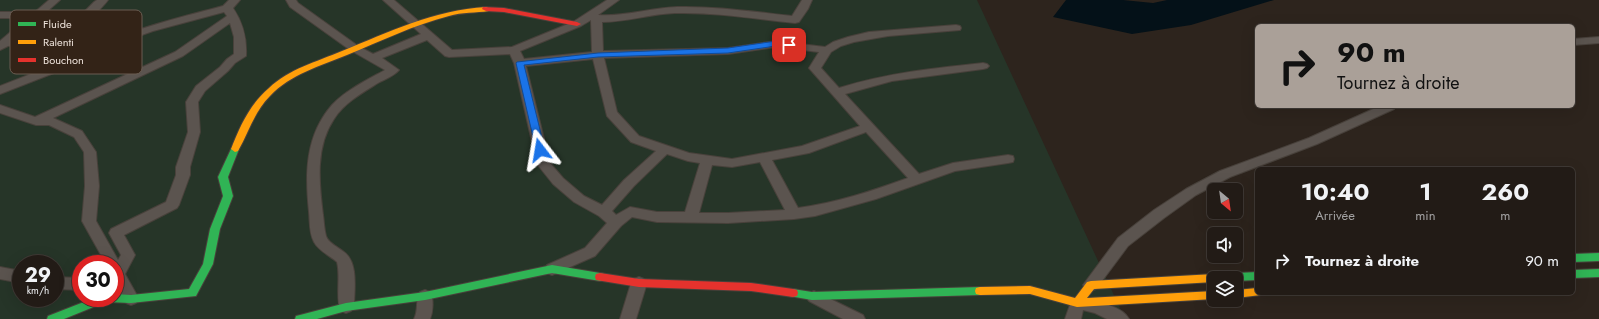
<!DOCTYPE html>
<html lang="fr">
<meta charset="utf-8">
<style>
:root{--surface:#221b16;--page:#2a241f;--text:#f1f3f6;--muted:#a2a1a1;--line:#3f3935}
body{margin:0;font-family:Jost,sans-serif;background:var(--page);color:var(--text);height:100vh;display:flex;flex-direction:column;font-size:15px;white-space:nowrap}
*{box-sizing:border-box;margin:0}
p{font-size:13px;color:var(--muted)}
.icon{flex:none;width:22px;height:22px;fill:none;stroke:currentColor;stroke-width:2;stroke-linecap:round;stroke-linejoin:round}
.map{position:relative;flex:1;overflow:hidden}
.drawer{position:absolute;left:1255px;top:167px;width:320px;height:128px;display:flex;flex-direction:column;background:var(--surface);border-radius:6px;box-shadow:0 4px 16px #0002,0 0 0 1px var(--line)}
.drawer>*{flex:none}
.top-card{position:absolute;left:1255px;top:24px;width:320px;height:84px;border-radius:6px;box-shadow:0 4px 16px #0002,0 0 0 1px var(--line);background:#aaa098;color:#111;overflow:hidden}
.needle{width:26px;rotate:151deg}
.buttons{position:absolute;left:1207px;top:183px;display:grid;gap:8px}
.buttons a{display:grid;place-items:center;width:36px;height:36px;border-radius:6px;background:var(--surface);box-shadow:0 4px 16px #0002,0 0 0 1px var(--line);font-size:20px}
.speed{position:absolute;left:12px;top:255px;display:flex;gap:8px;font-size:20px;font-weight:700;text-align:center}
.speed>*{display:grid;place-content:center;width:52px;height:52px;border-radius:50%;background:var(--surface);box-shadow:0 4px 16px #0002,0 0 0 1px var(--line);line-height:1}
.speed small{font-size:10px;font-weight:400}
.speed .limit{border:6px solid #d22;background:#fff;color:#111}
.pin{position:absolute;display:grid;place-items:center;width:34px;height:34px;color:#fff;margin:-17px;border-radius:8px;box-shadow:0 2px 6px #0006}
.me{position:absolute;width:44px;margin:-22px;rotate:346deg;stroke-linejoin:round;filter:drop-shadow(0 0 3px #0008)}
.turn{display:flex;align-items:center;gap:14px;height:84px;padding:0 16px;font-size:18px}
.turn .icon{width:52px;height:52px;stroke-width:2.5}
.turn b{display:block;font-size:28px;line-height:34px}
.eta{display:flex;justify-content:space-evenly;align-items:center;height:68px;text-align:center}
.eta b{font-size:24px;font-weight:700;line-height:28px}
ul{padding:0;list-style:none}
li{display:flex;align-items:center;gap:12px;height:52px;padding:0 16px}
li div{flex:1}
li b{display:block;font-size:15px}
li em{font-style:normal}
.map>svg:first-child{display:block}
</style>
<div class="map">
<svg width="1599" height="319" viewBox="0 0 1599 319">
<rect width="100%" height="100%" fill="#2d241d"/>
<path fill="#263528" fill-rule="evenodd" d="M0,0H977L1125,319H0ZM21,264H55V298H21ZM81,264H115V298H81Z"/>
<path fill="#041118" d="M1066,0H1123L1153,3L1167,0H1274L1191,25L1132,34L1053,17Z"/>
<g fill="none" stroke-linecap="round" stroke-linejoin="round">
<g stroke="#48413b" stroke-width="2">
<path id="street" d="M49,0H60L17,38L69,33L79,17L94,2L97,0H108C94,19 72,25 81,54C126,30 175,19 223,6L229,0H240L233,8C243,23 247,38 246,56L235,63L228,71L205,91L198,102L200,132L190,167V175L179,205L177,208L124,235L135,255L125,274L139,299L136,303L131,305L126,303L115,283V264H106L82,221L85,186L84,152L74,137L49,125H36L0,113V105L35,117L175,52L227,16L224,12L153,31L114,45L82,62L0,94V86L72,58L68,40L8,46L0,50V41L27,18H0V12H35ZM230,23L234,37V54L227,59L220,67L196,86L186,102L188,132L176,167V175L166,202L111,229L109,233L121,255L118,260L96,221L99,186L96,152L82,131L53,118L183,56Z
M286,0H296L298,3L358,46L373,54L421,34L383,0H394L452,50L512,47L573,22L607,0H619L598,15C623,17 650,8 677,7C715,6 754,12 792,16L802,0H812L808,9L799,22L795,23C755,19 715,12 675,13C650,14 626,22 602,22L603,51L728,48L776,41L825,47L833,42L848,37L869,32L956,25L960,26L961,28L960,30L888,36L854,42L841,46L831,52L821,68L839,88C886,73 935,68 983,63L987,64L989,66L987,68L983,69L892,81L845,94L919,174L953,163L1008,155L1013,156L1014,159L1013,162L1008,163L955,171L876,199L815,216L794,219L728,223L657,222L632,217L621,226L595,256L552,275L547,273L545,269L547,265L585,248L607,223L599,216L574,202L553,184L537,164L514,63L510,54L449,57L445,56L427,40L382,58L399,70C394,76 385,79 378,83C362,93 344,103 334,119C315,147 319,183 323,215C324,221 324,229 326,236C328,243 338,247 344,252C359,263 354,291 354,307L351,311L346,313L341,311C335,300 341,277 337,262C329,255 319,251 314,242C309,233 310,222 309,212C305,174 305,136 332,105C346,90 367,80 385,70L350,50L290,7ZM591,20L592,52L524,59L520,51L581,26ZM776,47L819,52L809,68L860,126L802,146L732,159L689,153L639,136L617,112L604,58L728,54ZM593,59L607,116L631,142L656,151L624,180L602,205L584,196L563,178L550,163L526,66ZM866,132L908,178C872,191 836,203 798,208L772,160L809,153ZM667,154L688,161L700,163L685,212H657L630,207L616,215L612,211L634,186ZM760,162L785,210L728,213H699L712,165L732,167Z
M1599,37V43L1573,45V39Z
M1380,106H1396L1394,109L1317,144L1230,177L1196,195L1164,218L1128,246L1096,289L1091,291L1086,289L1083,285L1086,281L1118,238L1154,210L1186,189L1220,171L1309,138Z
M0,267L21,271V283L0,279Z
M55,277L81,278V290L55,289Z
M639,277L644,279L647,283L636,319H620L631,283L634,279Z
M425,290L430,292C434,299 433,312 430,319H414C419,310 415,300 420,292Z
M814,291L863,315L865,319H843L809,301L806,297L809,293Z
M1077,297C1091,300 1122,305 1129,319H1107L1095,313L1083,310L1081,319H1065L1072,299Z"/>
</g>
<g stroke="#48413b" stroke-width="2">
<path id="fast" d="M235,146L239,149L228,177L233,196L220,229L213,264L196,296L131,303L106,302L64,319H47L48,316L94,298H115V294L131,295L189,289L203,264L210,229L223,196L218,177L231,149Z
M1599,253V261L1573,262V254Z
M552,265L600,273L604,274L605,277L604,280L600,281L552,273L425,300L346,311L317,319H295L296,316L300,315L346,303L425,292Z
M1599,269V277L1573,278V270Z
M1257,272V280L1236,281V278H1214V280L1213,278L1214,275L1218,274Z
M980,287L984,288L985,291L984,294L980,295L812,300L789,296L788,293L789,290L793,289L812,292Z"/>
</g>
<g stroke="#48413b" stroke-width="2">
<path id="slow" d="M486,7L490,9L489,11C476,13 462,12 449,16C414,25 381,41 347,55C320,66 291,74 270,96C254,112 249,132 238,151L235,152L231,149C240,126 250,104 269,88C289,69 316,62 342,51C389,32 434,10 486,7Z
M1214,274L1218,275L1219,278H1214V282L1094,289L1087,298L1214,291V299L1077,307L1030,294L980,295L976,294L975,291L976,288L980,287L1030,286L1075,298L1087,282L1091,281Z
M1257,288V293H1262L1261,295L1236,298V290Z"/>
</g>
<g stroke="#48413b" stroke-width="2">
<path id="jam" d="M483,7L504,8L577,22L581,24L577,26L504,12L486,11L482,9Z
M600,273L639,279L751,283L793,289L797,290L798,293L797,296L793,297L751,291L639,287L596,280L595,277L596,274Z"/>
</g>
<use href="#street" fill="#5b544f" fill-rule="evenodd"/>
<use href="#fast" fill="#30b455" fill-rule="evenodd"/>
<use href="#slow" fill="#ff9f0a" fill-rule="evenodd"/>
<use href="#jam" fill="#e5322d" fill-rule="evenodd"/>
</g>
<path fill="#1a73e8" stroke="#114b97" d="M776,41L789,43L792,45L789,48L776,46L728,53L598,57L524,65L545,150L540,153L536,150L516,63L517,62L598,53L728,48Z"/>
<rect x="10" y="10" width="132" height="64" rx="6" fill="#332317" stroke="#6b5d52" stroke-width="1"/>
<rect x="18" y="22" width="18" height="4" fill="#30b455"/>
<rect x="18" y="40" width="18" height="4" fill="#ff9f0a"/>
<rect x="18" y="58" width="18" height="4" fill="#e5322d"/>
<g font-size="11" fill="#eee3db">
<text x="43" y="28">Fluide</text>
<text x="43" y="46">Ralenti</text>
<text x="43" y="64">Bouchon</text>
</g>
</svg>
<div class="buttons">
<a><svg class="needle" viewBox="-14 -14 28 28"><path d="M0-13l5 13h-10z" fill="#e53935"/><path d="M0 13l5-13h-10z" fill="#a2a1a1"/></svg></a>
<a><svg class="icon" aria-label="sound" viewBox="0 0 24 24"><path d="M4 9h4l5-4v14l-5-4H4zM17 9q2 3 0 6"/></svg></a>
<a><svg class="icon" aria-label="layers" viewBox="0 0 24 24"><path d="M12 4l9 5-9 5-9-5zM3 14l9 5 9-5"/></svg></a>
</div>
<div class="speed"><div>29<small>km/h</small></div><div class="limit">30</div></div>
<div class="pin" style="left:789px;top:45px;background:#d93025"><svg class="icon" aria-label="arrive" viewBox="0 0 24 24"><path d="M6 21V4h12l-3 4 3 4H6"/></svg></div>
<svg class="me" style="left:540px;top:150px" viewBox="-20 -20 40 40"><path d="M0-17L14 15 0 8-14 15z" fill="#1a73e8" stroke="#fff" stroke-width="4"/></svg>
<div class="top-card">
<div class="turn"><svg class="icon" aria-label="right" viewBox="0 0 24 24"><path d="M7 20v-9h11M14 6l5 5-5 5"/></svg><div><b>90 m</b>Tournez à droite</div></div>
</div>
<section class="drawer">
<div class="eta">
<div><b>10:40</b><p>Arrivée</p></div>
<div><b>1</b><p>min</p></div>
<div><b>260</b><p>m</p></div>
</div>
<ul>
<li><svg class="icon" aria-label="right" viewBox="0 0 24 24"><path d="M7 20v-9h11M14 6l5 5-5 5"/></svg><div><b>Tournez à droite</b></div><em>90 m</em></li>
</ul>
</section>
</div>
